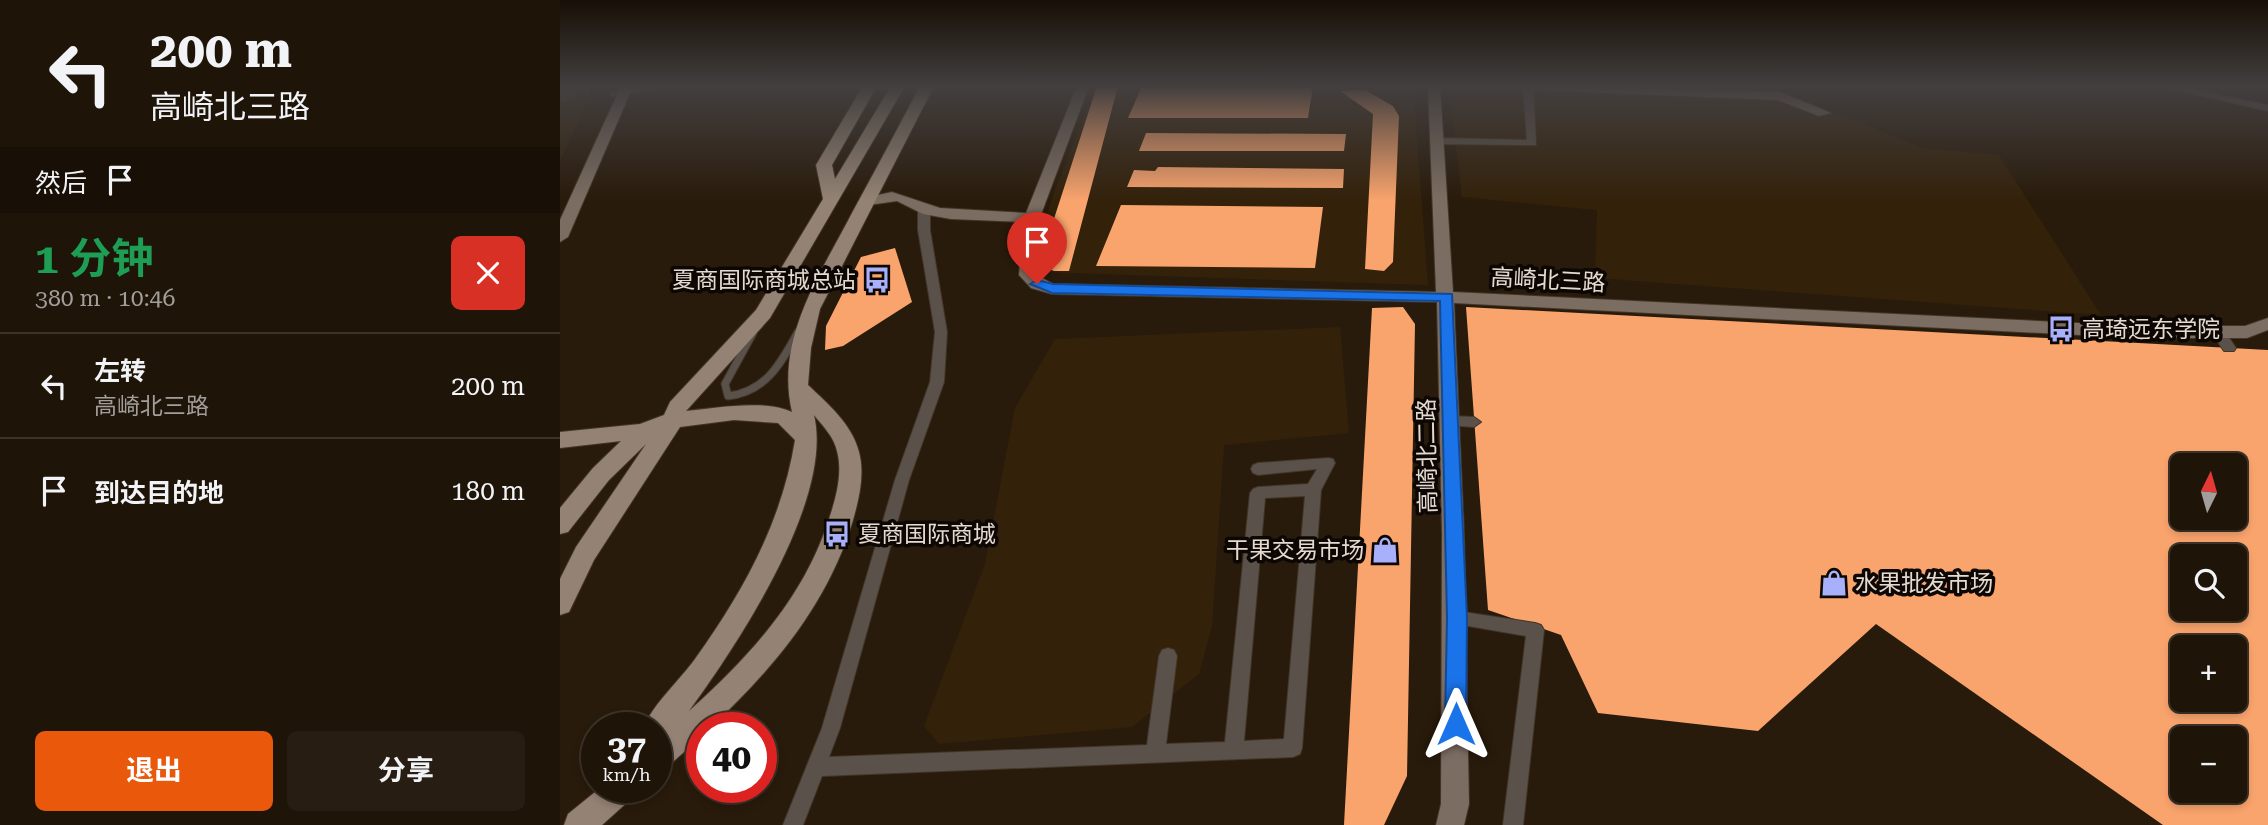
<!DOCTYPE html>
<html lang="zh">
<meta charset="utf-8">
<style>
:root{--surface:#1f1408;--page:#271d12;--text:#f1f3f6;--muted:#a19e9c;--line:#3c3329;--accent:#ea580c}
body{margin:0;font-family:"Roboto Serif","Noto Sans SC",serif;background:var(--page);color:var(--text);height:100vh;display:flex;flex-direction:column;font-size:26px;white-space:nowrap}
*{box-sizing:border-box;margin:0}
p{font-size:23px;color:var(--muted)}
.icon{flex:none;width:38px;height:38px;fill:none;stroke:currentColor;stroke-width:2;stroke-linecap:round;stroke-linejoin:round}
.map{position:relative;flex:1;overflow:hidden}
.sheet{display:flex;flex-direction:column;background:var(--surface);width:560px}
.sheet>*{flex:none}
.banner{background:#1f1408;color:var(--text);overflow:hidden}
.needle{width:46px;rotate:5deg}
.fabs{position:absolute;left:1610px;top:453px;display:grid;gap:14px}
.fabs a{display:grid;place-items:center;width:77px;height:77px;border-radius:10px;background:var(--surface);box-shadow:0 4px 10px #0003,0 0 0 2px var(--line);font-size:35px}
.speed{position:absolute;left:21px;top:712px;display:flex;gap:14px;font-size:35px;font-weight:700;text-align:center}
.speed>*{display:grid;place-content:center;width:91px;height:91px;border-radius:50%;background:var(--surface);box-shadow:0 4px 10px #0003,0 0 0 2px var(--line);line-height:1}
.speed small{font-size:18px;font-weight:400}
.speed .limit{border:10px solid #d22;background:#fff;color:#111}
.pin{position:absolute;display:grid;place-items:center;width:60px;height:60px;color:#fff;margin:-72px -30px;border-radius:50% 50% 50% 0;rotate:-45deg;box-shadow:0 0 7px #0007}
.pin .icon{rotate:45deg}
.me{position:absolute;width:77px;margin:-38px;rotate:0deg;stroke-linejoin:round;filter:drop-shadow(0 0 5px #0008)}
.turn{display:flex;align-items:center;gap:24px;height:147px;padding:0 35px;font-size:32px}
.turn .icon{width:91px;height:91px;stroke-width:2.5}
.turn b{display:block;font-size:49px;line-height:60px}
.then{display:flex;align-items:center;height:66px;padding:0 35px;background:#0003;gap:14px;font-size:26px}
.round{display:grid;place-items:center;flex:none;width:74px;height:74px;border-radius:10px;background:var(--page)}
.headline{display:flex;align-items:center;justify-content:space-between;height:119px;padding:0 35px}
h1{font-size:42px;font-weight:700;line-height:52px;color:#1e9e55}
.action{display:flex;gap:14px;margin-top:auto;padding:14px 35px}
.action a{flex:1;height:80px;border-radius:10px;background:var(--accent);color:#fff;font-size:28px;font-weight:700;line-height:80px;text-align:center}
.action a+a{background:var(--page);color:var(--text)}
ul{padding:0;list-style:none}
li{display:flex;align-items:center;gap:21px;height:105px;padding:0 35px;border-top:2px solid var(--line)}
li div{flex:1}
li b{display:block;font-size:26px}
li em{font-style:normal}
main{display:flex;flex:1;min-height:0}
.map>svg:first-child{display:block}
</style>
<main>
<section class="sheet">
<div class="banner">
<div class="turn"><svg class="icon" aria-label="left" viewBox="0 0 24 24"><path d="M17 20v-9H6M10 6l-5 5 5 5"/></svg><div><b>200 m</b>高崎北三路</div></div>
<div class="then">然后<svg class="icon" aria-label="arrive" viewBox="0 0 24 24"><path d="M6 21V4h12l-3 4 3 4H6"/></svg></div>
</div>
<div class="headline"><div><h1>1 分钟</h1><p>380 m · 10:46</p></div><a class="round" style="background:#d93025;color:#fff"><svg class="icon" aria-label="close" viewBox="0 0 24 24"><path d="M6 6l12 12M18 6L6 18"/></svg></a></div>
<ul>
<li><svg class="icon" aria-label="left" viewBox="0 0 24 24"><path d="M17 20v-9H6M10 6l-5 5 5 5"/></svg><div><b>左转</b><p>高崎北三路</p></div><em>200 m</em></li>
<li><svg class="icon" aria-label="arrive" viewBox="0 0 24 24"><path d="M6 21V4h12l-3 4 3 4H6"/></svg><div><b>到达目的地</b></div><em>180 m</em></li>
</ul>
<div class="action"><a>退出</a><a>分享</a></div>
</section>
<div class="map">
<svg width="1708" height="825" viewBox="0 0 1708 825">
<rect width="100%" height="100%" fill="#291b0b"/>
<path fill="#33210a" d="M0,86H35L0,162Z
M536,86H853L868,285L481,272V235L493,195Z
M889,88L1248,102L1364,148L1439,155L1541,315L1035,278L1037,210L902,197Z
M780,327L789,433L664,445L652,626L639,674L572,727L379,744L364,726L425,564L455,408L495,339Z"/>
<path fill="#faa46d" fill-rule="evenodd" d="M537,86H558L509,271H494L479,265Z
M582,86H753L748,118H568Z
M805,90L833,106L839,116L833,262L824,271L805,269L813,114L780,91Z
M586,133L786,134L784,151H579Z
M598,167L784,169L783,188L567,187L574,170L595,171Z
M561,205L763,207L755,268L536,266Z
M335,248L352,302L283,346L265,350L266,326L301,257Z
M843,307L855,324L847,776L824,825H784L812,308Z
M906,307L1708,350V825H1603L1316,624L1198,731L1038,713L1001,635L928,610ZM1622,466H1675V518H1622ZM1622,556H1675V609H1622ZM1622,648H1675V700H1622ZM1622,738H1675V791H1622Z"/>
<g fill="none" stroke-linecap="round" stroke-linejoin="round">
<path stroke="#453829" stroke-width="16" stroke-dasharray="16 8" stroke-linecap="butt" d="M0,94L28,86"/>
<g stroke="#433627" stroke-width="6">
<path id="lane-far1" d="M52,94L97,86"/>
</g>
<g stroke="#433627" stroke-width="9">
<path id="lane" d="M193,333L165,384L168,396C206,392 221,363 238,332"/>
</g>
<g stroke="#433627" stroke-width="2">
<path id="street" d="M963,86H973L976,145L878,144L873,141L878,138L967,140Z
M1599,86H1616L1708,105V111Z
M364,206L370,209V230L387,332L384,382L349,480L280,728L269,757L587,745L599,656L602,650L608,648L614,650L617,656L606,744L665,742L690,493L693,489L698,487L748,484L757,469L698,475L693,473L691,469L693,465L698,463L768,458L773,459L775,463L761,490L742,748L740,754L733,757L262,776L243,825H223L262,728L335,480L370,382L375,332L358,230V209ZM745,496L724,739L684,741L705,498Z
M1657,328C1665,330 1671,341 1676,348L1674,351H1664L1651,332L1652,329Z
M890,416L914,417L921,422L914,427L885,425L883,421L885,417Z
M897,611L975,623L981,625L984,630L963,825H943L966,636L891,623L888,618L891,613Z"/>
</g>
<g stroke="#433627" stroke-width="2">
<path id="secondary" d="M61,86H73L8,237L0,242V220Z
M517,86H529L479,220L475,274L493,284L876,292L868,86H880L893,292L1578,326H1685L1708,318V330L1687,338H1578L894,303L904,534L909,804L904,825H876L881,804L882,534L877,302L492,294L471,288L459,275L463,222L391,219L363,214L337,201L309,205L302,201L304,198L332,192L380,208L466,213Z
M968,86L1220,92L1271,113L1259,116L1218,100L974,90Z"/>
</g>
<g stroke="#433627" stroke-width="2">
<path id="primary" d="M303,86H317L272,165L275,179L331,86H345L210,318L126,411C155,408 206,399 232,412C215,339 260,275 292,213C315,171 338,128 360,86H374L260,309L251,348L248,385C268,404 292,424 299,452C305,474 299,499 293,520C268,604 213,669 150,728H142V736L106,768L96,772V728H83C94,703 119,681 135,659C183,592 222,522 235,440L218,423L174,420L120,427L34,560L9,612L0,615V579L16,547L86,444L49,480L8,532L0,534V508L33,468L61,441L0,448V432L80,424L104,415L110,402L196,310L263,199L256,165ZM254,415C263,426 274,437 277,451C283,473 276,498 269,519C244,598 189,657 129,711C177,645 274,500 254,415Z
M40,788H77L72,798L42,825H4L8,814Z"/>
</g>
<use href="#lane-far1" stroke="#59514a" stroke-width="5"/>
<use href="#lane" stroke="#59514a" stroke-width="7"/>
<use href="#street" fill="#59514a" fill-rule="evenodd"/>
<use href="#secondary" fill="#7b6d62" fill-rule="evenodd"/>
<use href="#primary" fill="#948375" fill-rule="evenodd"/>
</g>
<linearGradient id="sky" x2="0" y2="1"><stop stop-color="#170f06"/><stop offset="0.43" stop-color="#433f3f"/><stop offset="1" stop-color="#433f3f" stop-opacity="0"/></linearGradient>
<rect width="1708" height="201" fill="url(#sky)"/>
<path fill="#1a73e8" stroke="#114b97" stroke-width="2" d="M477,280L493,284L892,294L907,618L906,724L903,731L896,734L888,731L885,724L887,618L880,301L492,293L470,284Z"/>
<defs>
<g id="bus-bare" transform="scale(2.1)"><path d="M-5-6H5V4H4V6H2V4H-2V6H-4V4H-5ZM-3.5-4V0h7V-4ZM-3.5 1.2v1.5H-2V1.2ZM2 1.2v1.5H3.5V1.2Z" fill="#a8b0fc" stroke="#0d0703" stroke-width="2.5" paint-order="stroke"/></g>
<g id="shop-bare" transform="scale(2.1)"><path d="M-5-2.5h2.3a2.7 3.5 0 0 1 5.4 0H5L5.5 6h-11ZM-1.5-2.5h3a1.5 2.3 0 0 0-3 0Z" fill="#a8b0fc" stroke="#0d0703" stroke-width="2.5" paint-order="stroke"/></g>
</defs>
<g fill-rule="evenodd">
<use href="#bus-bare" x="317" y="280"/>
<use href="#bus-bare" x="1501" y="329"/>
<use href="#bus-bare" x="277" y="534"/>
<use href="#shop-bare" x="825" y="550"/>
<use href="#shop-bare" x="1274" y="583"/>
</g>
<g text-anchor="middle" stroke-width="7" stroke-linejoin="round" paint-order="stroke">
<g font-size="23" fill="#e4dad0" stroke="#0d0703" text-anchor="start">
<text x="296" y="288" text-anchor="end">夏商国际商城总站</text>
<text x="1522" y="337">高琦远东学院</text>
<text x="298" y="542">夏商国际商城</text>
<text x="804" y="558" text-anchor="end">干果交易市场</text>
<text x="1295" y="591">水果批发市场</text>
</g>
<g font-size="23" fill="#e4dad0" stroke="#0d0703">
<text transform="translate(988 280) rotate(3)" y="8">高崎北三路</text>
<text transform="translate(867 456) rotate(-91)" y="8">高崎北二路</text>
</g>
</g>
</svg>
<div class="fabs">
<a><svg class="needle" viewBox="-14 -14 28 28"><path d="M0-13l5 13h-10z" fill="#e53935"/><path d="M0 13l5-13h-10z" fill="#a19e9c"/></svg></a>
<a><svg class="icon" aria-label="search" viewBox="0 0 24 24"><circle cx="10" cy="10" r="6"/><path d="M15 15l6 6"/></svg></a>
<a>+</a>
<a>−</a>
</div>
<div class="speed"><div>37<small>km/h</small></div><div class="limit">40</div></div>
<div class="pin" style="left:477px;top:284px;background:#d93025"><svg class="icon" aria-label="arrive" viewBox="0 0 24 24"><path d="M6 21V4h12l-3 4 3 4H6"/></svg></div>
<svg class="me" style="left:896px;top:724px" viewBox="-20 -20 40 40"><path d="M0-17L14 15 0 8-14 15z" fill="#1a73e8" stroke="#fff" stroke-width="4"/></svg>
</div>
</main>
